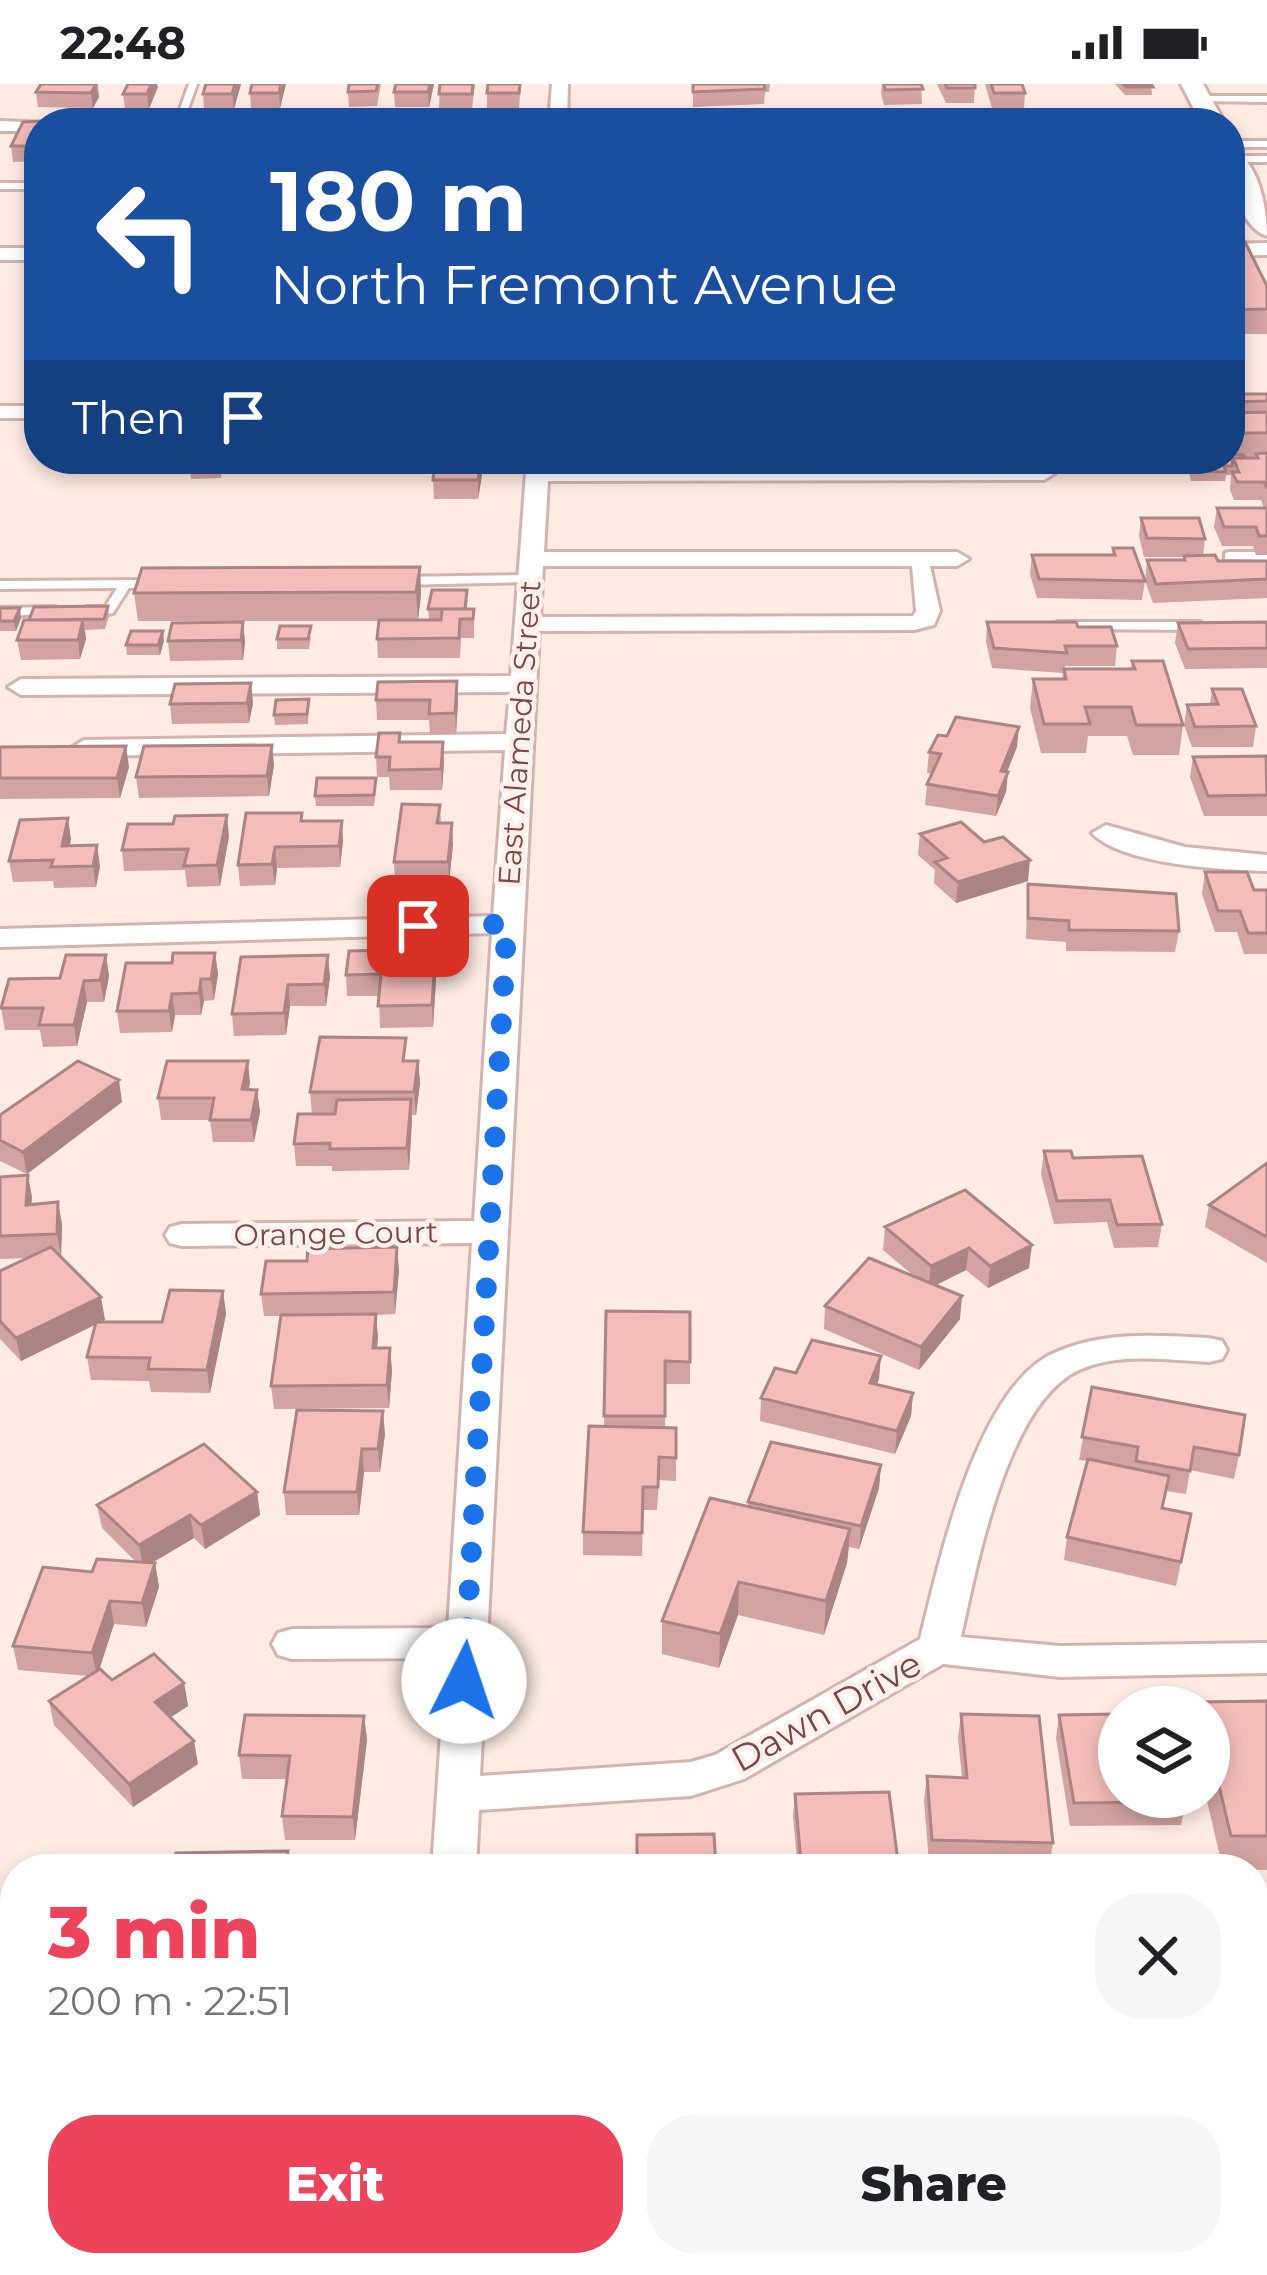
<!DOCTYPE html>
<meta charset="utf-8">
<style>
:root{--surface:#fff;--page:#f6f6f6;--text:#202124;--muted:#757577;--accent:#ed445b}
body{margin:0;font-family:Montserrat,sans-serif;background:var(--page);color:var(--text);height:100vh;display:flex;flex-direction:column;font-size:45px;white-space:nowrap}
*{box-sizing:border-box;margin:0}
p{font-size:39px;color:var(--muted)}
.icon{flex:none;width:66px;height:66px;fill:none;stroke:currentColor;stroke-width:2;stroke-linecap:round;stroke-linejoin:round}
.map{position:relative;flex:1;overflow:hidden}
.panel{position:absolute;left:0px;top:1770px;width:1269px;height:423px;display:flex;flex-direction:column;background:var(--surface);border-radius:48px 48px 0 0;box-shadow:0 6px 18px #0003}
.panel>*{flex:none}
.guide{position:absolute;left:24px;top:24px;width:1221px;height:366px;border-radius:48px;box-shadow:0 6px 18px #0003;background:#1a4fa0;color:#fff;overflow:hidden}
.controls{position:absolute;left:1098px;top:1602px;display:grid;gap:24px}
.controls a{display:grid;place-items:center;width:132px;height:132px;border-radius:50%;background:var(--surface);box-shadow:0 6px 18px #0003;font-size:60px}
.pin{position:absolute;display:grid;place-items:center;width:102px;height:102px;color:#fff;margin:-51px;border-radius:24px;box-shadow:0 6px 18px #0006}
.me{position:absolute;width:132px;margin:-66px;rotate:4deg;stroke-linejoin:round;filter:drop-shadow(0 0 9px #0008)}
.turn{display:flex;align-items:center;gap:42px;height:252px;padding:0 48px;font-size:54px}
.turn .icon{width:156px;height:156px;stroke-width:2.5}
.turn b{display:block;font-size:84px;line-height:102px}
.then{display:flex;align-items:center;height:114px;padding:0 48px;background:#0003;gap:24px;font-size:45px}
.round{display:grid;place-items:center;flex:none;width:126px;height:126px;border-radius:48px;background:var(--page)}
.headline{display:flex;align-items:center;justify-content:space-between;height:204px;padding:0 48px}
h1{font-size:72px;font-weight:800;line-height:90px;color:var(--accent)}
.button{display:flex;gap:24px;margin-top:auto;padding:24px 48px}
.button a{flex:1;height:138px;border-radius:48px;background:var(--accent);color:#fff;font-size:48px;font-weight:800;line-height:138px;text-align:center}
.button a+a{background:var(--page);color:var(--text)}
.status{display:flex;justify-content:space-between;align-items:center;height:84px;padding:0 60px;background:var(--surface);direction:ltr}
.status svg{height:33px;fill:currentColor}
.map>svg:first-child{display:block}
</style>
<div class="status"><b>22:48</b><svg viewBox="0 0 49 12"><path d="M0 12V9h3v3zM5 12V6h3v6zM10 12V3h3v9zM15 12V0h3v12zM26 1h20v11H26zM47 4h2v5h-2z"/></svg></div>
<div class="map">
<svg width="1267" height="2191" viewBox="0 0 1267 2191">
<rect width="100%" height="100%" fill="#fdebe4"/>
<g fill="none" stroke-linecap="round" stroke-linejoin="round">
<g stroke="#d4b3af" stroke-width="6">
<path id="lane" d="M189,0H197L183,39H175Z
M1200,12H1267V18L1197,17Z
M1230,57H1267V63H1230Z
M1231,72H1267V78H1231Z
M0,99H39V105H0Z
M1229,468H1267V476L1225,475V469Z
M530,491L536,495L534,498L399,501L393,497L399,493Z
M158,496L164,500L162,503L129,504L113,529C104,531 88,533 81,527L87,523H105L117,504L0,505V497Z
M55,523L61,527L59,530L0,532V524Z
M1058,538H1200L1206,542L1200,546L1054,545L1052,542Z"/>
</g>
<g stroke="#d4b3af" stroke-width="6">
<path id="street" d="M552,0H568L567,39H549Z
M0,37L46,39H39V47H0Z
M1267,159V171L1230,172V160Z
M0,164H39V176H0Z
M0,322H39V334H0Z
M527,375H549V383L1044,382L1055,389L1044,396L548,397L544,468H957L969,475L957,482H930L940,527L934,541L914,546L539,547L480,1692L691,1678L715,1671L920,1555C939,1479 976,1304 1054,1269C1102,1247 1158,1251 1209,1254L1222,1257L1227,1266L1222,1275L1209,1278C1168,1276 1117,1268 1079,1286C1007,1319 977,1481 961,1553L1060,1562L1267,1559V1589L1060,1593L943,1580L744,1695L691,1712L479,1726L476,1785H432L446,1574L292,1575L278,1571L272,1560L278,1549L292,1545L448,1544L472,1159L182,1162L170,1159L165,1151L170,1143L182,1140L474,1137L492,849L0,863V845L493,832L505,666L84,672L71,664L84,656L506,650L510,608L21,611L8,603L21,595L511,592ZM543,482H912L916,527L913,532L540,533Z
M1106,741L1185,763L1267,771V787C1224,786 1122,781 1092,749Z
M422,2178H472L473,2191H423Z"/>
</g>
<g stroke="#d8b0ac" stroke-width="6">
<path id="secondary" d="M1181,0H1203L1225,39H1201Z
M1230,65C1259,75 1267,125 1267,152C1238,143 1230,91 1230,65Z"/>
</g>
<use href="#lane" fill="#fff" fill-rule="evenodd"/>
<use href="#street" fill="#fff" fill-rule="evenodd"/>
<use href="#secondary" fill="#fff" fill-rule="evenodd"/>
</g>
<path fill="#d2a3a1" d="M41,0H98L99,13L93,24L38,23L36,8Z
M128,0H157L149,25H125L123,10Z
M241,0L234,25H204L203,10Z
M252,0H286L280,24H251L250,9Z
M381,0L377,22L349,23L348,8Z
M434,0L429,23H395L394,8Z
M440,0H475L472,25H439Z
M521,0L519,24H487V9Z
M693,0H770L769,8H765L764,20L693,23Z
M882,0H921L922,20L884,21L881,9Z
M937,0H975L974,19H946Z
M985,0H1022L1025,9L1024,24H992Z
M1115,0H1151L1152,11H1125Z
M39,39V73L37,77L13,78L11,62Z
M1230,154L1267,202V250H1230Z
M1230,285L1241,301L1239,310H1267V471H1256L1253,462H1222L1214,443L1217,424H1264L1261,416H1234L1230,406L1231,391H1226L1225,397H1191L1186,376L1140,375H1230Z
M75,375H117L113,389H77Z
M192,375H223L221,394L191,395L190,385Z
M353,375H435L353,376Z
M482,391L478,415H434L433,396Z
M1141,434L1205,455L1203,472L1218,477H1267V514L1153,519L1145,497L1142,516L1037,514L1030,490L1032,471H1112L1113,464L1145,496L1147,476H1183V473H1144L1139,452Z
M420,483L421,511L418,536L429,535L428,525L468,516L466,525H474V554H461L460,574H378L377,555L379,537H138L134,509Z
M108,522L109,532L105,545L85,546L86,555L80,575L21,576L17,556Z
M0,524L21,534L16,547H0Z
M243,538L245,558L243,576L170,577L168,557Z
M987,538L1078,543L1117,562L1115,582H1065V585H1131L1132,577L1183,641L1179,671H1133L1127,652H1088L1086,669H1041L1030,624L1033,595H1062L1063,589L992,584L986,558Z
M1267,538V584L1185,585L1175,559L1178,539Z
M311,552L309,565H277V555Z
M164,557L160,571H127L126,561Z
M378,598L458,617L456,650H430L429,636H377L376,616Z
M251,599L253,619L249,639L172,640L170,620Z
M1212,605L1256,642L1253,663H1192L1184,641L1187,621L1210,620Z
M309,615L308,640L275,641L274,631Z
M400,649L401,658H443L444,678L442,706H390L389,693H377L376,673Z
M0,663L129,683L120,714L0,715Z
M1017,663L1007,688L1006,708L996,732L925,721L927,700L932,689H927L929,668Z
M1193,673L1267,675V732H1204L1190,693Z
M274,681L269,712L139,714L136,693Z
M376,704L374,722H316L315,712Z
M440,721L441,739L453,760L449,799H395L394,778Z
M302,737L343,757L340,783L277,784L275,801L240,802L238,781Z
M920,750L984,758L1028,797L956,819L934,799L935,786L918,771Z
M229,752L220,802L187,803L185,786L124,787L122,766Z
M71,755L70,762L100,782L96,803L54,804L53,797L13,798L9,777Z
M1205,788L1254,806H1267V870H1244L1237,848H1215L1202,810Z
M1028,800L1179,847L1175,868L1066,867V858L1026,855Z
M391,866L392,874H435L436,896L433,943L380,944L379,912H347L346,891Z
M215,869L218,890L214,916L204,917L201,931H175L172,948L120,949L117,927L172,879Z
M106,871L109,892L104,918H87L77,962L43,963L40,946H5L1,924Z
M241,873L330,893L326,922H290L286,951L234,952L232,930Z
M248,977L249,1005L257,1006L260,1028L254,1058H213L210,1036H161L158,1014Z
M408,977H418L420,999L416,1031H412L409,1086L332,1087V1082H296L294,1060L312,1030L310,1008Z
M122,1018L27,1090L0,1077V1031Z
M1044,1067L1073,1074L1162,1140L1158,1163L1114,1164L1107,1138L1054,1140L1041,1090Z
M1267,1079V1179L1205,1143L1209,1121Z
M28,1091L31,1121L58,1118L62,1141L61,1172L105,1236L101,1238H162L223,1207L226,1230L210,1309L151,1308L149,1297L91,1296L87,1273L96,1240L21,1277L0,1255V1187L28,1174L0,1175V1093Z
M965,1106L1029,1184L988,1204L966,1186L936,1201L960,1235L919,1286L824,1245L825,1222L914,1192L883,1166L885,1143Z
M399,1186L395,1230L376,1231L377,1264H390L392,1287L389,1324L274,1325L271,1302L281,1232H264L261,1210Z
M606,1227L690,1228V1300H665V1343L676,1344V1397L659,1396L657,1426H643L642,1472L583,1471V1448L604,1342Z
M881,1272L877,1300L913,1309L911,1332L895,1370L760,1337L761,1314L796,1289Z
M1092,1303L1239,1371L1234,1395L1190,1386L1186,1410L1166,1407L1163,1424L1191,1430L1176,1502L1064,1476L1067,1453L1087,1377L1079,1376Z
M385,1350L380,1388H364L359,1431H286L284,1408Z
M881,1381L879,1404L859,1465L849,1463L847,1479L824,1551L738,1531L719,1584L662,1570V1537L748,1423V1418Z
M257,1408L260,1431L205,1465L194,1454L152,1479H155L159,1503L146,1543L114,1540L99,1586L112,1596L184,1599L188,1622L171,1633L198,1680L133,1723L54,1641L49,1617L89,1592L18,1586L13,1562L92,1488L136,1478L102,1444L97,1421Z
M1267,1617V1786L1223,1785L1206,1713H1209V1623H1198L1199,1618Z
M961,1630L1053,1759L1049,1782L929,1779L924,1716L927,1692L962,1693L958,1654Z
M1059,1631L1186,1718L1181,1741L1070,1742L1056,1654Z
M364,1632L367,1656L355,1756H285L282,1732L287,1695H242L239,1671Z
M795,1710L899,1785H798L793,1733Z
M1254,1881H1267V2037L1254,1978Z"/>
<path fill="#ab8483" d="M96,0L99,13L93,24L91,9Z
M151,0H157L158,3L149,25L147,10Z
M235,0H241L234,25L232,10Z
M281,0H286L280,24L279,9Z
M430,0H434L429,23L428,8Z
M39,53V73L37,77L35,62Z
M111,375H117L113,389Z
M481,375L482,391L478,415V396Z
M420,483L421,511L418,536L416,508Z
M20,524L21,534L16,547L14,537Z
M83,536L86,555L80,575L78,556Z
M243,538L245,558L243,576L241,556Z
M163,547L164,557L160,571L158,561Z
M457,597L458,617L456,650L455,629Z
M251,599L253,619L249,639L247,619Z
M1019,643L1017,663L999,707L1001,687Z
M443,658L444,678L442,706L441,685Z
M272,661L274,681L269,712L267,692Z
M126,662L129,683L120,714L117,694Z
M1008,688L1006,708L996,732L998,712Z
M227,731L229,752L220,802L217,781Z
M68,734L71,755L65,783L62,762Z
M342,737L343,757L340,783L339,762Z
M452,739L453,760L449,799L448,778Z
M97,761L100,782L96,803L93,782Z
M275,763L277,784L275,801L272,780Z
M1030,776L1028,797L956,819L958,798Z
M215,869L218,890L214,916L211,895Z
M106,871L109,892L104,918L100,896Z
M328,871L330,893L326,922L324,900Z
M435,874L436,896L433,943L432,921Z
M201,895L204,917L201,931L199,909Z
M84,897L87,918L77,962L74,941Z
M288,901L290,922L286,951L284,929Z
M172,910L175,931L172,948L169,927Z
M248,977L250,999L245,1027L242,1005Z
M418,977L420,999L416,1031L414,1008Z
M119,996L122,1018L27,1090L23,1068Z
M257,1006L260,1028L254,1058L251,1036Z
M411,1015L412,1037L409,1086L407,1064Z
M28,1091L32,1113L30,1144L26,1121Z
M58,1118L62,1141L61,1172L57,1150Z
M1032,1161L1029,1184L988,1204L990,1182Z
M397,1163L399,1186L395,1230L394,1208Z
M969,1164L966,1186L928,1205L931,1182Z
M223,1207L226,1230L210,1309L207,1286Z
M962,1212L960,1235L919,1286L921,1263Z
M101,1213L105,1236L21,1277L16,1254Z
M376,1230L378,1253L375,1287L373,1264Z
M390,1264L392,1287L389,1324L387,1301Z
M881,1272L879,1295L868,1322L870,1299Z
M913,1309L911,1332L895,1370L897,1347Z
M383,1327L385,1350L380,1388L378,1365Z
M362,1365L364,1388L359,1431L357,1408Z
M881,1381L879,1404L859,1465L861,1442Z
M257,1408L260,1431L205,1465L201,1441Z
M190,1431L194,1454L143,1484L139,1461Z
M850,1445L847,1479L824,1551L826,1517Z
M155,1479L159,1503L146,1543L142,1519Z
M739,1498L738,1531L719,1584L720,1550Z
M110,1517L114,1540L97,1592L92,1569Z
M184,1599L188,1622L159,1641L155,1618Z
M364,1632L367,1656L355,1756L353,1733Z
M194,1657L198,1680L133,1723L129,1700Z"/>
<path fill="#f4bdbb" stroke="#ab8483" stroke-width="3" d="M41,0H96L91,9L36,8Z
M128,0H151L147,10H123Z
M206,0H235L232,10H203Z
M252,0H281L279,9H250Z
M349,0H378L376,7L348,8Z
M396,0H430L428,8H394Z
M440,0H473L472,10H439Z
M488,0H520L519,9H487Z
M693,0H764L765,5L693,8Z
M884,0H921L923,5L885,6Z
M945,0H975V4H947Z
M991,0H1022L1025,9H994Z
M1123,0H1151L1153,3H1126Z
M99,36H131L129,39H97Z
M742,36V39H709V37Z
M1034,36L1035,39H990L989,37Z
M46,37L39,39V53L35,62H11L23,38Z
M1113,37H1185L1186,39H1114Z
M838,38H884V39H838Z
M1230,154H1243L1267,202V225L1230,226Z
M1230,285H1233L1241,301H1230Z
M1230,310H1267V317L1230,318Z
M1267,328V349H1230V329Z
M1267,369V405L1264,398H1237L1232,388H1239L1233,374H1258L1256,370Z
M1230,370L1244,371L1246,374H1233L1232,382H1224L1226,388L1192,387L1189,375H1230Z
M192,375H222L220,385H190Z
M435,375H481L478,396H433Z
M1217,424H1267V452H1259L1256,443H1224Z
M1141,434H1199L1205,455L1147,454Z
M1113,464H1133L1145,497L1039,495L1032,471H1115Z
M1215,471L1218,477H1267V495L1156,500L1147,476H1185L1184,472Z
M420,483L416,508L134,509L142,484Z
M432,506H467L465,525H428Z
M108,522L104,535L29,536L34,523Z
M0,524H20L14,537H0Z
M442,525H474L473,535H460L459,554L377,555L379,536H441Z
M24,536H83L78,556H17Z
M243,538L241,556L168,557L172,539Z
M987,538H1076L1078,543H1111L1117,562H1065L1067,569L994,564Z
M1267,538V564L1188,565L1178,539Z
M280,542H311L308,555H277Z
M131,547H163L158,561H126Z
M1132,577H1163L1183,641H1136L1131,623H1085L1090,640H1044L1033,595H1066L1064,585H1135Z
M457,597L455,629L429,630L430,616H376L378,598Z
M251,599L247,619L170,620L175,600Z
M1212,605H1242L1256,642L1195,643L1187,621L1218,620Z
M309,615L307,630L274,631L276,616Z
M956,633L1019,643L1001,687L1008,688L998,712L927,700L941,670L929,668L938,651L947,652Z
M379,649H400L399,658H443L441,685L389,686L390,673H376Z
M272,661L267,692L136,693L144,662Z
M126,662L117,694H0V663Z
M1266,672L1267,711L1208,712L1193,673Z
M317,694H376L374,711L315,712Z
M402,720L440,721L437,739H452L448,778H394Z
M246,729H302L301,737H342L339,762L275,763L272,780L238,781Z
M227,731L217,781L184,782L188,765L122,766L128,740H173L175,732Z
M68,734L62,762L97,761L93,782L51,783L53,776L9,777L20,736Z
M961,738L984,758L1003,753L1030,776L958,798L935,778L947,774L920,750Z
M1205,788H1247L1254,806H1267V849H1248L1240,827H1218Z
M1028,800L1176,810L1179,847L1069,846V837L1028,834Z
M391,866L390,874H435L432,921L378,922L381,890L346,891L349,867Z
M173,869H215L211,895H201L199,909L172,910L169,927H117L126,879H172Z
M66,871H106L100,896L84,897L74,941H39L43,924H1L9,895L60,894Z
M328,871L324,900L288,901L284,929L232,930L241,873Z
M320,953L406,954L403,977H418L414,1008H310Z
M78,977L119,996L23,1068L0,1056V1031Z
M167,977H248L242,1005L257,1006L251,1036H210L214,1014H158Z
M411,1015L407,1064L330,1065V1059L294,1060L298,1030H335L337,1016Z
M1044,1067H1071L1073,1074L1142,1072L1162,1140L1117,1141L1110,1116L1057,1117Z
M1267,1079V1153L1209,1121Z
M28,1091L26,1121L58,1118L57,1150L0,1152V1093Z
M965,1106L1032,1161L990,1182L969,1164L931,1182L885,1143Z
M51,1163L101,1213L16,1254L0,1237V1187Z
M397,1163L394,1208L261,1210L266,1177H307L308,1165Z
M869,1174L962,1212L921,1263L825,1222Z
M170,1206L223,1207L207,1286L148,1285L150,1274L87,1273L96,1238H162Z
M606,1227L690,1228V1278L665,1277V1332H604Z
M376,1230L373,1264H390L387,1301L271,1302L281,1231Z
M812,1256L881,1272L870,1299L913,1309L897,1347L761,1314L775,1284L796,1289Z
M1092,1303L1245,1331L1239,1371L1194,1363L1190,1387L1136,1377L1138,1363L1082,1353Z
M297,1326L383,1327L378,1365H362L357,1408H284Z
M589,1342L676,1344V1374L659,1373L658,1403H643L642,1449L583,1448Z
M771,1358L881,1381L861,1442L748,1418Z
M204,1360L257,1408L201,1441L190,1431L139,1461L97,1421Z
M1088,1375L1169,1392L1162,1424L1191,1430L1181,1478L1067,1453Z
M710,1414L850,1445L826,1517L739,1498L720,1550L662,1537Z
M97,1475L155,1479L142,1519L110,1517L92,1569L13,1562L43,1483L92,1488Z
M154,1570L184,1599L155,1618L194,1657L129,1700L49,1617L100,1585L112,1596Z
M1267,1617V1752H1231L1209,1660V1623H1200L1199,1618Z
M961,1630L1039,1632L1053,1759L932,1756L927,1692L967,1694Z
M1119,1630V1713H1185L1186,1718L1074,1719L1059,1631Z
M245,1631L364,1632L353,1733L282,1732L290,1672L239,1671Z
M889,1708L899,1785H819V1779H801L795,1710Z
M714,1750L716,1785H582V1781L637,1780V1751Z
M288,1767L286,1785H174L176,1769Z
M1254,1881H1267V1964L1254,1907Z
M161,2178H309V2191H161Z"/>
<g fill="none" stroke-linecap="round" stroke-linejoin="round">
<path stroke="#1a73e8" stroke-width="21" stroke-dasharray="0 37.8" d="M418,842L507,840L464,1597"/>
</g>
<g text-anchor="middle" stroke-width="9" stroke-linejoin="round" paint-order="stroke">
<g font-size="30" fill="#774848" stroke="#fff0ec">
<text transform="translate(520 649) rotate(-86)" y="10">East Alameda Street</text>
<text transform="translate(336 1150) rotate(-1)" y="10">Orange Court</text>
</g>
<g font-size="36" fill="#774848" stroke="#fff0ec">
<text transform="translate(826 1627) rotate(-29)" y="13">Dawn Drive</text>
</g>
</g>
</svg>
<div class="controls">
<a><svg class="icon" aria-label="layers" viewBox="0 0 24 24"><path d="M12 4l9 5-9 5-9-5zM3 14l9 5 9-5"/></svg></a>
</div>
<div class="pin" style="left:418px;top:842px;background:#d93025"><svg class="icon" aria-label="arrive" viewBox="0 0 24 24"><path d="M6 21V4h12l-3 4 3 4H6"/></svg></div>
<svg class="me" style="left:464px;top:1597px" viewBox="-20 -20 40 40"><circle r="19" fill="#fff"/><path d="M0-13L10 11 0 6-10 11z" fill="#1a73e8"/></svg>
<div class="guide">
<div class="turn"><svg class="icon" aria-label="left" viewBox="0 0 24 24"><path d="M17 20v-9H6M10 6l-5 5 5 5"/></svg><div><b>180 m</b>North Fremont Avenue</div></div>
<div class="then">Then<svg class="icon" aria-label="arrive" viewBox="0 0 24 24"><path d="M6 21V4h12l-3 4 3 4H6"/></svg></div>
</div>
<section class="panel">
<div class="headline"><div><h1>3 min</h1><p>200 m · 22:51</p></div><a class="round"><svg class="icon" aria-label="close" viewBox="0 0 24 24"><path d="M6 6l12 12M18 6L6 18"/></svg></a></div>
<div class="button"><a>Exit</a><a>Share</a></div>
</section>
</div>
